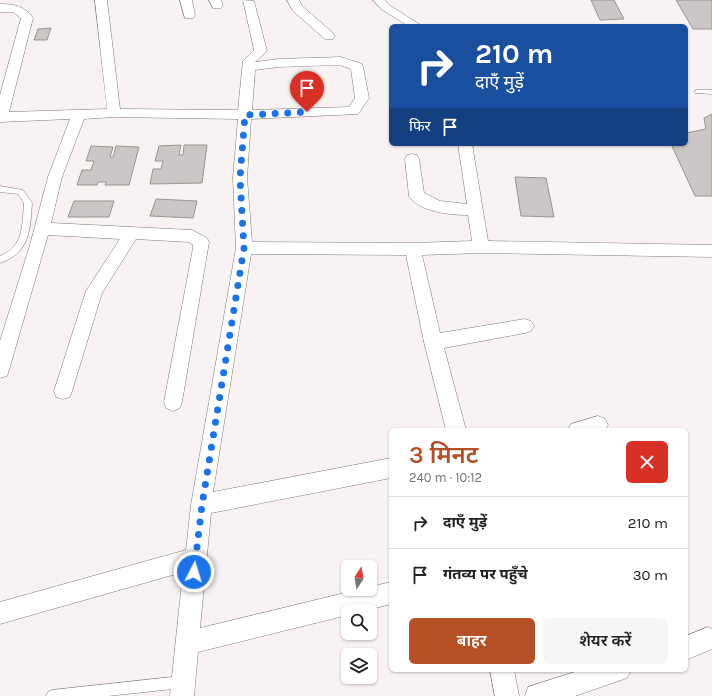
<!DOCTYPE html>
<html lang="hi">
<meta charset="utf-8">
<style>
:root{--surface:#fff;--page:#f6f6f6;--text:#222;--muted:#767676;--line:#e0e0e0;--accent:#b54f25}
body{margin:0;font-family:Karla,"Noto Sans Devanagari",sans-serif;background:var(--page);color:var(--text);height:100vh;display:flex;flex-direction:column;font-size:15px;white-space:nowrap}
*{box-sizing:border-box;margin:0}
p{font-size:13px;color:var(--muted)}
.icon{flex:none;width:22px;height:22px;fill:none;stroke:currentColor;stroke-width:2;stroke-linecap:round;stroke-linejoin:round}
.map{position:relative;flex:1;overflow:hidden}
.sheet{position:absolute;left:389px;top:428px;width:299px;height:244px;display:flex;flex-direction:column;background:var(--surface);border-radius:6px;box-shadow:0 1px 3px #0004}
.sheet>*{flex:none}
.top-card{position:absolute;left:389px;top:24px;width:299px;height:122px;border-radius:6px;box-shadow:0 1px 3px #0004;background:#1a4fa0;color:#fff;overflow:hidden}
.needle{width:26px;rotate:12deg}
.controls{position:absolute;left:341px;top:560px;display:grid;gap:8px}
.controls a{display:grid;place-items:center;width:36px;height:36px;border-radius:6px;background:var(--surface);box-shadow:0 1px 3px #0004;font-size:20px}
.pin{position:absolute;display:grid;place-items:center;width:34px;height:34px;color:#fff;margin:-41px -17px;border-radius:50% 50% 50% 0;rotate:-45deg;box-shadow:0 0 4px #0007}
.pin .icon{rotate:45deg}
.me{position:absolute;width:44px;margin:-22px;rotate:5deg;stroke-linejoin:round;filter:drop-shadow(0 0 3px #0008)}
.turn{display:flex;align-items:center;gap:14px;height:84px;padding:0 20px;font-size:18px}
.turn .icon{width:52px;height:52px;stroke-width:2.5}
.turn b{display:block;font-size:28px;line-height:34px}
.then{display:flex;align-items:center;height:38px;padding:0 20px;background:#0003;gap:8px;font-size:15px}
.round{display:grid;place-items:center;flex:none;width:42px;height:42px;border-radius:6px;background:var(--page)}
.head{display:flex;align-items:center;justify-content:space-between;height:68px;padding:0 20px}
h1{font-size:24px;font-weight:600;line-height:30px;color:var(--accent)}
.button{display:flex;gap:8px;margin-top:auto;padding:8px 20px}
.button a{flex:1;height:46px;border-radius:6px;background:var(--accent);color:#fff;font-size:16px;font-weight:600;line-height:46px;text-align:center}
.button a+a{background:var(--page);color:var(--text)}
ul{padding:0;list-style:none}
li{display:flex;align-items:center;gap:12px;height:52px;padding:0 20px;border-top:1px solid var(--line)}
li div{flex:1}
li b{display:block;font-size:15px}
li em{font-style:normal}
.map>svg:first-child{display:block}
</style>
<div class="map">
<svg width="712" height="696" viewBox="0 0 712 696">
<rect width="100%" height="100%" fill="#f8f3f2"/>
<path fill="#ccc7c6" stroke="#989492" d="M591,0H614L624,19L600,20Z
M676,0H712V29H693Z
M51,28L47,40H34L38,29Z
M712,114V196H695L671,144H686V133L706,129L704,118Z
M181,145L179,155H183L184,145H207L202,183L150,184L153,169H161L163,161H155L159,146Z
M91,146L113,147L110,157H113L116,146L139,147L129,185H105L106,182H98L97,185H77L82,170H91L94,161H86Z
M515,177L546,178L554,217L521,216Z
M156,199L197,201L193,218L150,216Z
M74,201H114L109,217H68Z"/>
<g fill="none" stroke-linecap="round" stroke-linejoin="round">
<g stroke="#7d7978" stroke-width="1">
<path id="service" d="M697,90H712V94L695,93V91Z
M0,186L23,190L32,203C30,230 30,253 0,263V256C24,246 22,226 24,203L18,194L0,192Z
M182,676L186,678L188,682L186,686L182,688L108,696H46L48,692L52,690Z"/>
</g>
<g stroke="#7d7978" stroke-width="1">
<path id="minor" d="M95,0H107L120,109L238,110L243,61L254,50L243,0L254,1L267,51L255,62L279,59L341,57L362,64L363,67L369,98L358,114L251,119L247,178L252,242L413,243L472,241L468,215C451,215 419,212 409,196L405,159L407,155L412,154L417,155L419,159L424,193L440,201L467,204L458,144H472L488,241L712,245V257L481,253L422,255L440,333L525,319L531,321L534,326L531,331L525,333L444,348L466,430H446L424,342L406,255L251,254L213,492L391,458V478L211,513L200,628L361,589H370V587L391,582V604L364,611H348V615L198,652L194,696H170L183,572L0,624V602L186,550L191,505L236,248L233,178L238,119L114,117L84,119L62,177L51,223L192,230L207,238L209,242L182,402L180,408L173,411L166,408L164,402L193,248V245L189,242L136,239L102,293L72,391L70,397L63,399L56,397L54,391L86,291L120,239L48,235L9,370L7,376L0,378V341L30,245L48,177L70,119L0,122V95L21,18L13,12H0V4C14,4 25,6 33,18L9,112L107,109ZM340,65L351,69L355,98L349,107L252,110L255,70L279,67Z
M180,0H192L195,15L193,18H185Z
M209,0H221L223,6L221,8H213Z
M287,0H299L302,6L333,33L335,36L333,39H325L293,11Z
M373,0H385L389,5L422,26H408L381,9Z
M598,416L605,419L608,425L605,430H568L571,424Z
M708,627L712,629V649L686,660V636Z
M490,670H514L519,696H495Z
M581,670H631L627,678L575,696H525L528,687Z"/>
</g>
<use href="#service" fill="#fff" fill-rule="evenodd"/>
<use href="#minor" fill="#fff" fill-rule="evenodd"/>
</g>
<g fill="none" stroke-linecap="round" stroke-linejoin="round">
<path stroke="#1a73e8" stroke-width="7" stroke-dasharray="0 12.6" d="M194,572L202,505L244,248L240,178L245,115L307,112"/>
</g>
</svg>
<div class="controls">
<a><svg class="needle" viewBox="-14 -14 28 28"><path d="M0-13l5 13h-10z" fill="#e53935"/><path d="M0 13l5-13h-10z" fill="#767676"/></svg></a>
<a><svg class="icon" aria-label="search" viewBox="0 0 24 24"><circle cx="10" cy="10" r="6"/><path d="M15 15l6 6"/></svg></a>
<a><svg class="icon" aria-label="layers" viewBox="0 0 24 24"><path d="M12 4l9 5-9 5-9-5zM3 14l9 5 9-5"/></svg></a>
</div>
<div class="pin" style="left:307px;top:112px;background:#d93025"><svg class="icon" aria-label="arrive" viewBox="0 0 24 24"><path d="M6 21V4h12l-3 4 3 4H6"/></svg></div>
<svg class="me" style="left:194px;top:572px" viewBox="-20 -20 40 40"><circle r="17" fill="#1a73e8" stroke="#fff" stroke-width="3"/><path d="M0-11L8 9 0 5-8 9z" fill="#fff"/></svg>
<div class="top-card">
<div class="turn"><svg class="icon" aria-label="right" viewBox="0 0 24 24"><path d="M7 20v-9h11M14 6l5 5-5 5"/></svg><div><b>210 m</b>दाएँ मुड़ें</div></div>
<div class="then">फिर<svg class="icon" aria-label="arrive" viewBox="0 0 24 24"><path d="M6 21V4h12l-3 4 3 4H6"/></svg></div>
</div>
<section class="sheet">
<div class="head"><div><h1>3 मिनट</h1><p>240 m · 10:12</p></div><a class="round" style="background:#d93025;color:#fff"><svg class="icon" aria-label="close" viewBox="0 0 24 24"><path d="M6 6l12 12M18 6L6 18"/></svg></a></div>
<ul>
<li><svg class="icon" aria-label="right" viewBox="0 0 24 24"><path d="M7 20v-9h11M14 6l5 5-5 5"/></svg><div><b>दाएँ मुड़ें</b></div><em>210 m</em></li>
<li><svg class="icon" aria-label="arrive" viewBox="0 0 24 24"><path d="M6 21V4h12l-3 4 3 4H6"/></svg><div><b>गंतव्य पर पहुँचे</b></div><em>30 m</em></li>
</ul>
<div class="button"><a>बाहर</a><a>शेयर करें</a></div>
</section>
</div>
